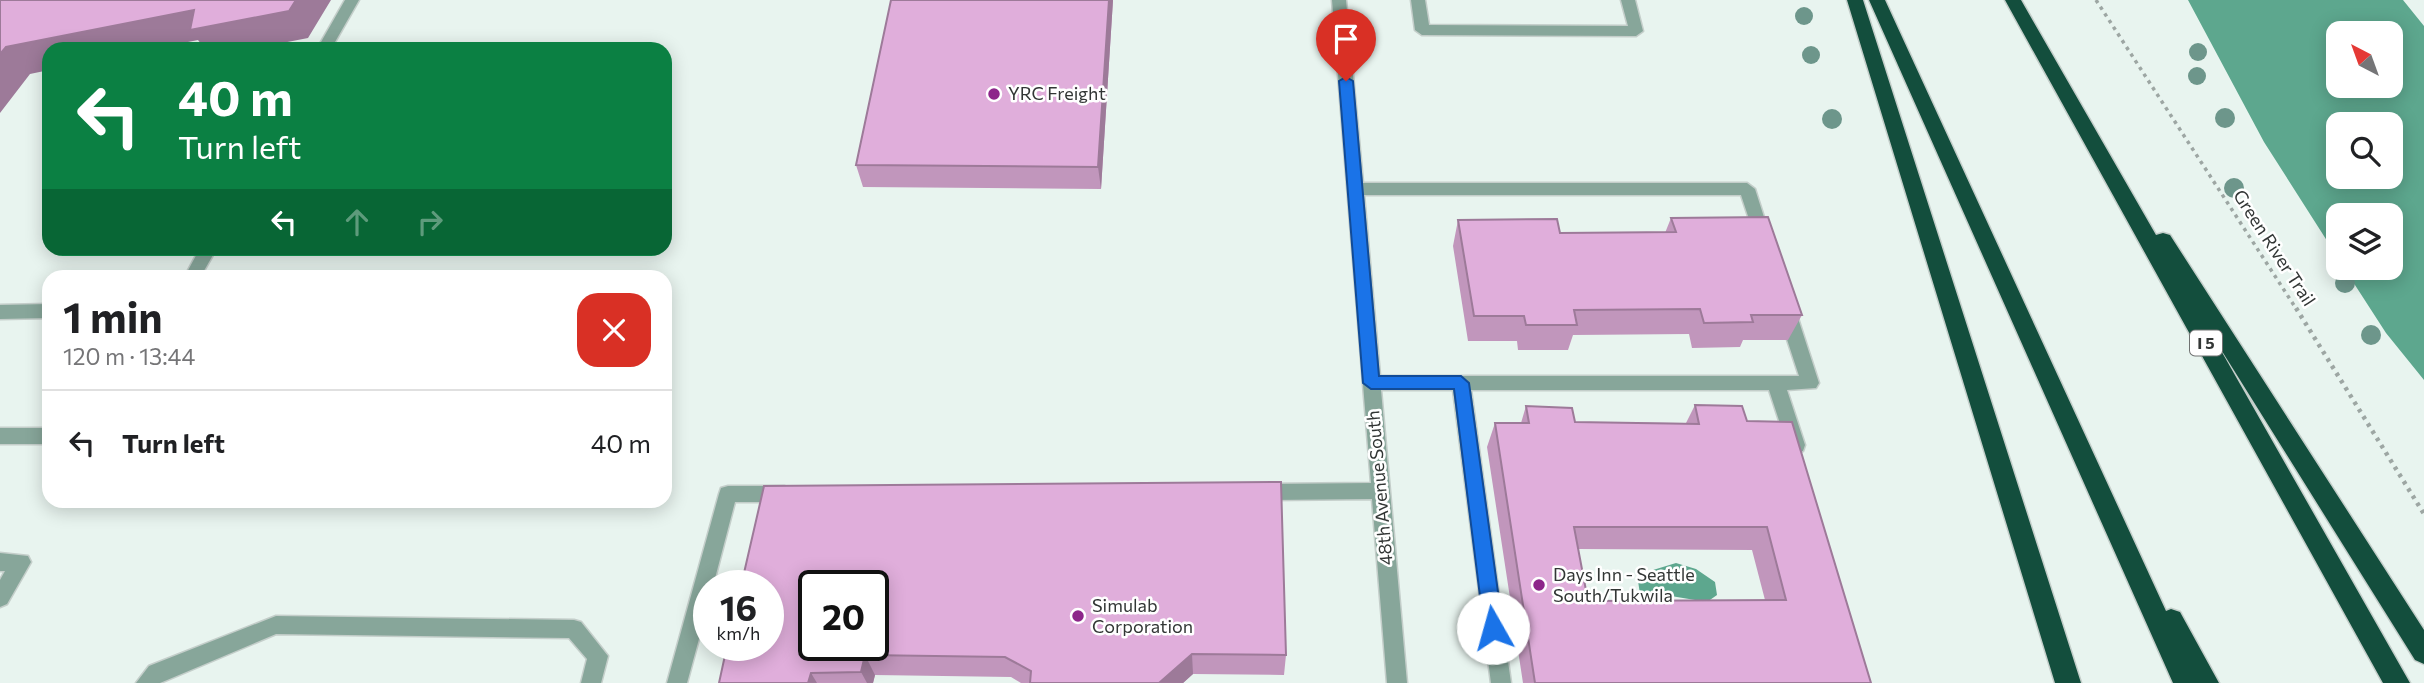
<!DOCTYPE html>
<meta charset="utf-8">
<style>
:root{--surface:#fff;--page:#f2f2f2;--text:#202124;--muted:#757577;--line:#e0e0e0}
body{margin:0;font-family:Commissioner,sans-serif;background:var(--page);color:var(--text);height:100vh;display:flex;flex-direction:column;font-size:26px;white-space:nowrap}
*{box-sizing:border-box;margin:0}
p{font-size:23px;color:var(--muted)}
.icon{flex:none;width:38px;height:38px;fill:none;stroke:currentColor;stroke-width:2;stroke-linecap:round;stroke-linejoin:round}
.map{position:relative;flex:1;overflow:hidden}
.panel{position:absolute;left:42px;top:270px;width:630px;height:238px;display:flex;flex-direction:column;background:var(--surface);border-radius:21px;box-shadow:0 4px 18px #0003}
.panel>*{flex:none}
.hud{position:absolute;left:42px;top:42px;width:630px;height:214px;border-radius:21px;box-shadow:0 4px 18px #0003;background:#0b8043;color:#fff;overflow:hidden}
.needle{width:46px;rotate:319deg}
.controls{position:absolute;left:2326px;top:21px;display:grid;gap:14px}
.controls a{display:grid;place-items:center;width:77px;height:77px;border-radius:14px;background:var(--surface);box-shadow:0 4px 18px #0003;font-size:35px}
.speed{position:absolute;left:693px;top:570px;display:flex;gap:14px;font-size:35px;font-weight:700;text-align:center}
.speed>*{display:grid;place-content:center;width:91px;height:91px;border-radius:50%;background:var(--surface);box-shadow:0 4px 18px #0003;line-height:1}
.speed small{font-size:18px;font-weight:400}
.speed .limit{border:4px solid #111;border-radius:10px;background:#fff;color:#111}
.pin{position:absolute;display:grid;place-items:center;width:60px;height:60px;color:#fff;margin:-72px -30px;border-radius:50% 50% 50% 0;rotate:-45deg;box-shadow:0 0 7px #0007}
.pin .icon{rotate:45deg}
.me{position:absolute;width:77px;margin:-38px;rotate:353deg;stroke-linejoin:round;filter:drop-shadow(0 0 5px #0008)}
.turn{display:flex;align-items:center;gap:24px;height:147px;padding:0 21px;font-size:32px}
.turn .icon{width:91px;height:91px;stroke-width:2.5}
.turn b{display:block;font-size:49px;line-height:60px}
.lanes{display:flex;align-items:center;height:66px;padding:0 21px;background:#0003;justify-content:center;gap:35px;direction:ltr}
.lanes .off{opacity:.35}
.round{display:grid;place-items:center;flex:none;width:74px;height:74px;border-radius:21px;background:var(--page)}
.headline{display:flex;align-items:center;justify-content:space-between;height:119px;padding:0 21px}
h1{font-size:42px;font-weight:700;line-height:52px}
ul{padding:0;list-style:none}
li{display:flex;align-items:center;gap:21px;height:105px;padding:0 21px;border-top:2px solid var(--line)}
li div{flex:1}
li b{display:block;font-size:26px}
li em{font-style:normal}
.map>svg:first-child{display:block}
</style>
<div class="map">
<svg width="2424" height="683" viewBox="0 0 2424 683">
<rect width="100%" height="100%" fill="#e8f4ef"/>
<path fill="#5da78e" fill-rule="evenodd" d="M2188,0H2403L2424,26V380L2386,333L2344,268H2390V215H2338V258L2264,142ZM2338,33H2390V86H2338ZM2338,124H2390V177H2338Z
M1676,563L1696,569L1715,582L1717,595L1707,602L1671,596L1650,599L1640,594L1638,581L1653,570Z"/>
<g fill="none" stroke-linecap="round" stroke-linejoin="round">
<g stroke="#c4ceca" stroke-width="3">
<path id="minor" d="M345,0H359L331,49H317Z
M1332,0H1346L1363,183H1747L1755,189L1771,239L1763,245L1757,243L1741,195H1364L1380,376H1799L1777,309L1780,304H1792L1795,309L1819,383L1816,388L1787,390L1805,445L1803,451L1796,453L1789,451L1787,445L1769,390H1471L1511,683H1491L1453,390H1381L1407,683H1387L1372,499L1257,500L1250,498L1248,492L1250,486L1257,484L1371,483Z
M1411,0H1425L1429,25L1628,26L1621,0H1635L1643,31L1636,36L1422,35L1415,30Z
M200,248H217L201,276H185Z
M49,304V318L0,319V305Z
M0,428H49V444H0Z
M728,486H784L791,488L793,494L791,500L784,502H735L713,586H709V602L687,683H667L719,494L721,488Z
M0,553L28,556L31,562L7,604L0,607V580L5,571H0Z
M276,616L574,620L581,622L608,656L601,683H581L587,659L569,638L276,634L160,683H136L149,666Z"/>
</g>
<g stroke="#c4ceca" stroke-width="3">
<path id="highway" d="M1847,0H1863L2081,683H2055Z
M1869,0H1885L2166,611L2171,609L2180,612L2219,683H2173Z
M2005,0H2021L2156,235L2163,233L2170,235L2424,630V664L2415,660L2215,340L2410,683H2383Z"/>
</g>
<path stroke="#9da6a3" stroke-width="3.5" stroke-dasharray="3.5 4.5" stroke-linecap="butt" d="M2096,0L2297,310"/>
<path stroke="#9da6a3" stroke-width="4.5" stroke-dasharray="3.5 5" stroke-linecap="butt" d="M2296,308L2424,514"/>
<use href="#minor" fill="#87a69a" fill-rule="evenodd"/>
<use href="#highway" fill="#134e3d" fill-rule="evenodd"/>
</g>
<g fill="#6d968b">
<circle cx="1804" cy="16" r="9"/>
<circle cx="2198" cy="52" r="9"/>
<circle cx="1811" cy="55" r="9"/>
<circle cx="2197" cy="76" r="9"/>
<circle cx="2225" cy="118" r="10"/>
<circle cx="1832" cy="119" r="10"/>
<circle cx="2234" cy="188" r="10"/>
<circle cx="2345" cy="283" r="10"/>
<circle cx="2371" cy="335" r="10"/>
</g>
<path fill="#c196bc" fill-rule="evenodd" d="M1113,0L1101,189L863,187L856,165Z
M1671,218L1802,315L1788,340H1743L1740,347L1692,348L1689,334L1573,335L1568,350H1518L1517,341H1468L1453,246L1458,220L1560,233H1665Z
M1695,405L1747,421L1871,683H1523L1487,447L1495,423H1521L1526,406L1575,422L1686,423ZM1578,549L1752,550L1765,600L1588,601Z
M727,646L1286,655L1284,675L1193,674L1183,683H1021L1011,677L875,675L873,683H719Z"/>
<path fill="#9d7a99" d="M296,0H331L308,38L251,49H205L198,40L153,49H49V70L30,74L0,113V54L6,47L194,10Z
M1109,0H1113L1101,189L1098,167Z
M1192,654L1193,674L1183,683H1159Z
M865,655L875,675L873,683H867L861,672Z
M811,673L817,683H808Z"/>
<path fill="#e0aedb" stroke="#9d7a99" stroke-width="2" fill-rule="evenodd" d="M0,0H296L289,11L190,30L194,10L6,47L0,54Z
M891,0H1109L1098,167L856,165Z
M1768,217L1802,315H1751L1753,322L1704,323L1700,309L1574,310L1577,325H1526L1524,316H1474L1458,220L1557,219L1560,233L1676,232L1671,218Z
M1695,405L1742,406L1747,421L1792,422L1871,683H1535L1495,423H1529L1526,406L1572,408L1575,422L1699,424ZM1574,527H1767L1786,600L1588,601Z
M1281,482L1286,655L1192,654L1159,683H1030L1031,671L1005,657L865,655L861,672L811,673L808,683H719L727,646H768V586H741L764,486ZM814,586H873V646H814Z"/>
<path fill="#1a73e8" stroke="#114b97" stroke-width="2" d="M1346,77L1353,81L1379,376H1461L1469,383L1503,628L1500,634L1493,637L1487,634L1484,628L1454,389H1371L1363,383L1339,81Z"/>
<g fill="#8d258a" stroke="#fff" stroke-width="2.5">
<circle cx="994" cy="94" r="7"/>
<circle cx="1539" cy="585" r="7"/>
<circle cx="1078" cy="616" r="7"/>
</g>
<g text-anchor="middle" stroke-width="5" stroke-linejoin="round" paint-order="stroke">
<rect fill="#fff" stroke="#707272" stroke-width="2" x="2190" y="330.5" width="32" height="25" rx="5"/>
<g font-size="16" font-weight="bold" fill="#323635">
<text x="2206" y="349">I 5</text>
</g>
<g font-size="18" fill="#323635" stroke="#fff" text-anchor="start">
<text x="1008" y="100">YRC Freight</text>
<text x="1553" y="581">Days Inn - Seattle<tspan x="1553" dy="21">South/Tukwila</tspan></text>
<text x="1092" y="612">Simulab<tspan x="1092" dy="21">Corporation</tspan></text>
</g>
<g font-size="18" fill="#323635" stroke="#fff">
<text transform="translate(2274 248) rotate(57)" y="6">Green River Trail</text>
<text transform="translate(1380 488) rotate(-95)" y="6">48th Avenue South</text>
</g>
</g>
</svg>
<div class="controls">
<a><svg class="needle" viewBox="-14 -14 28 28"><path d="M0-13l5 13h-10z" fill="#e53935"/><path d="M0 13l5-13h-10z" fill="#757577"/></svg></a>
<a><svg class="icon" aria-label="search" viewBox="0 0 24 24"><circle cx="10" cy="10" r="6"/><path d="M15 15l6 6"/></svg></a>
<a><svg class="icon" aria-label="layers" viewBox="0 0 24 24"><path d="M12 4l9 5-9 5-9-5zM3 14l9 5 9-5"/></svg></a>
</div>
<div class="speed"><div>16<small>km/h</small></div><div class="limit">20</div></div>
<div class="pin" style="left:1346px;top:81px;background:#d93025"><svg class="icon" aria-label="arrive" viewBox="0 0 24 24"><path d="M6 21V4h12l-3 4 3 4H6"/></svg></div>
<svg class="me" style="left:1493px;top:628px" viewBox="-20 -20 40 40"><circle r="19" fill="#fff"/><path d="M0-13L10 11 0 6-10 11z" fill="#1a73e8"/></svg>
<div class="hud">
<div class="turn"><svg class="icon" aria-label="left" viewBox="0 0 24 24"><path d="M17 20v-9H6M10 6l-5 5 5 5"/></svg><div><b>40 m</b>Turn left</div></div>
<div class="lanes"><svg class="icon" aria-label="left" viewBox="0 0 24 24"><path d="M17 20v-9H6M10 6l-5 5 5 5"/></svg><svg class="icon off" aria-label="ahead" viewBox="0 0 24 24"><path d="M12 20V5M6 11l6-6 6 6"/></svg><svg class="icon off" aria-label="right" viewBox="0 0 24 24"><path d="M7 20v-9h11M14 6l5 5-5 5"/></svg></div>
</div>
<section class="panel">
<div class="headline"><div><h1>1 min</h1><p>120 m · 13:44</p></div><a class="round" style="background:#d93025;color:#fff"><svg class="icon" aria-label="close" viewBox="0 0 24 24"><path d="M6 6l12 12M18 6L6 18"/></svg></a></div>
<ul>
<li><svg class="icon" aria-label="left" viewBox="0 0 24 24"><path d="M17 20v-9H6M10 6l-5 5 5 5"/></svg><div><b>Turn left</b></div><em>40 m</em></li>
</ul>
</section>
</div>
